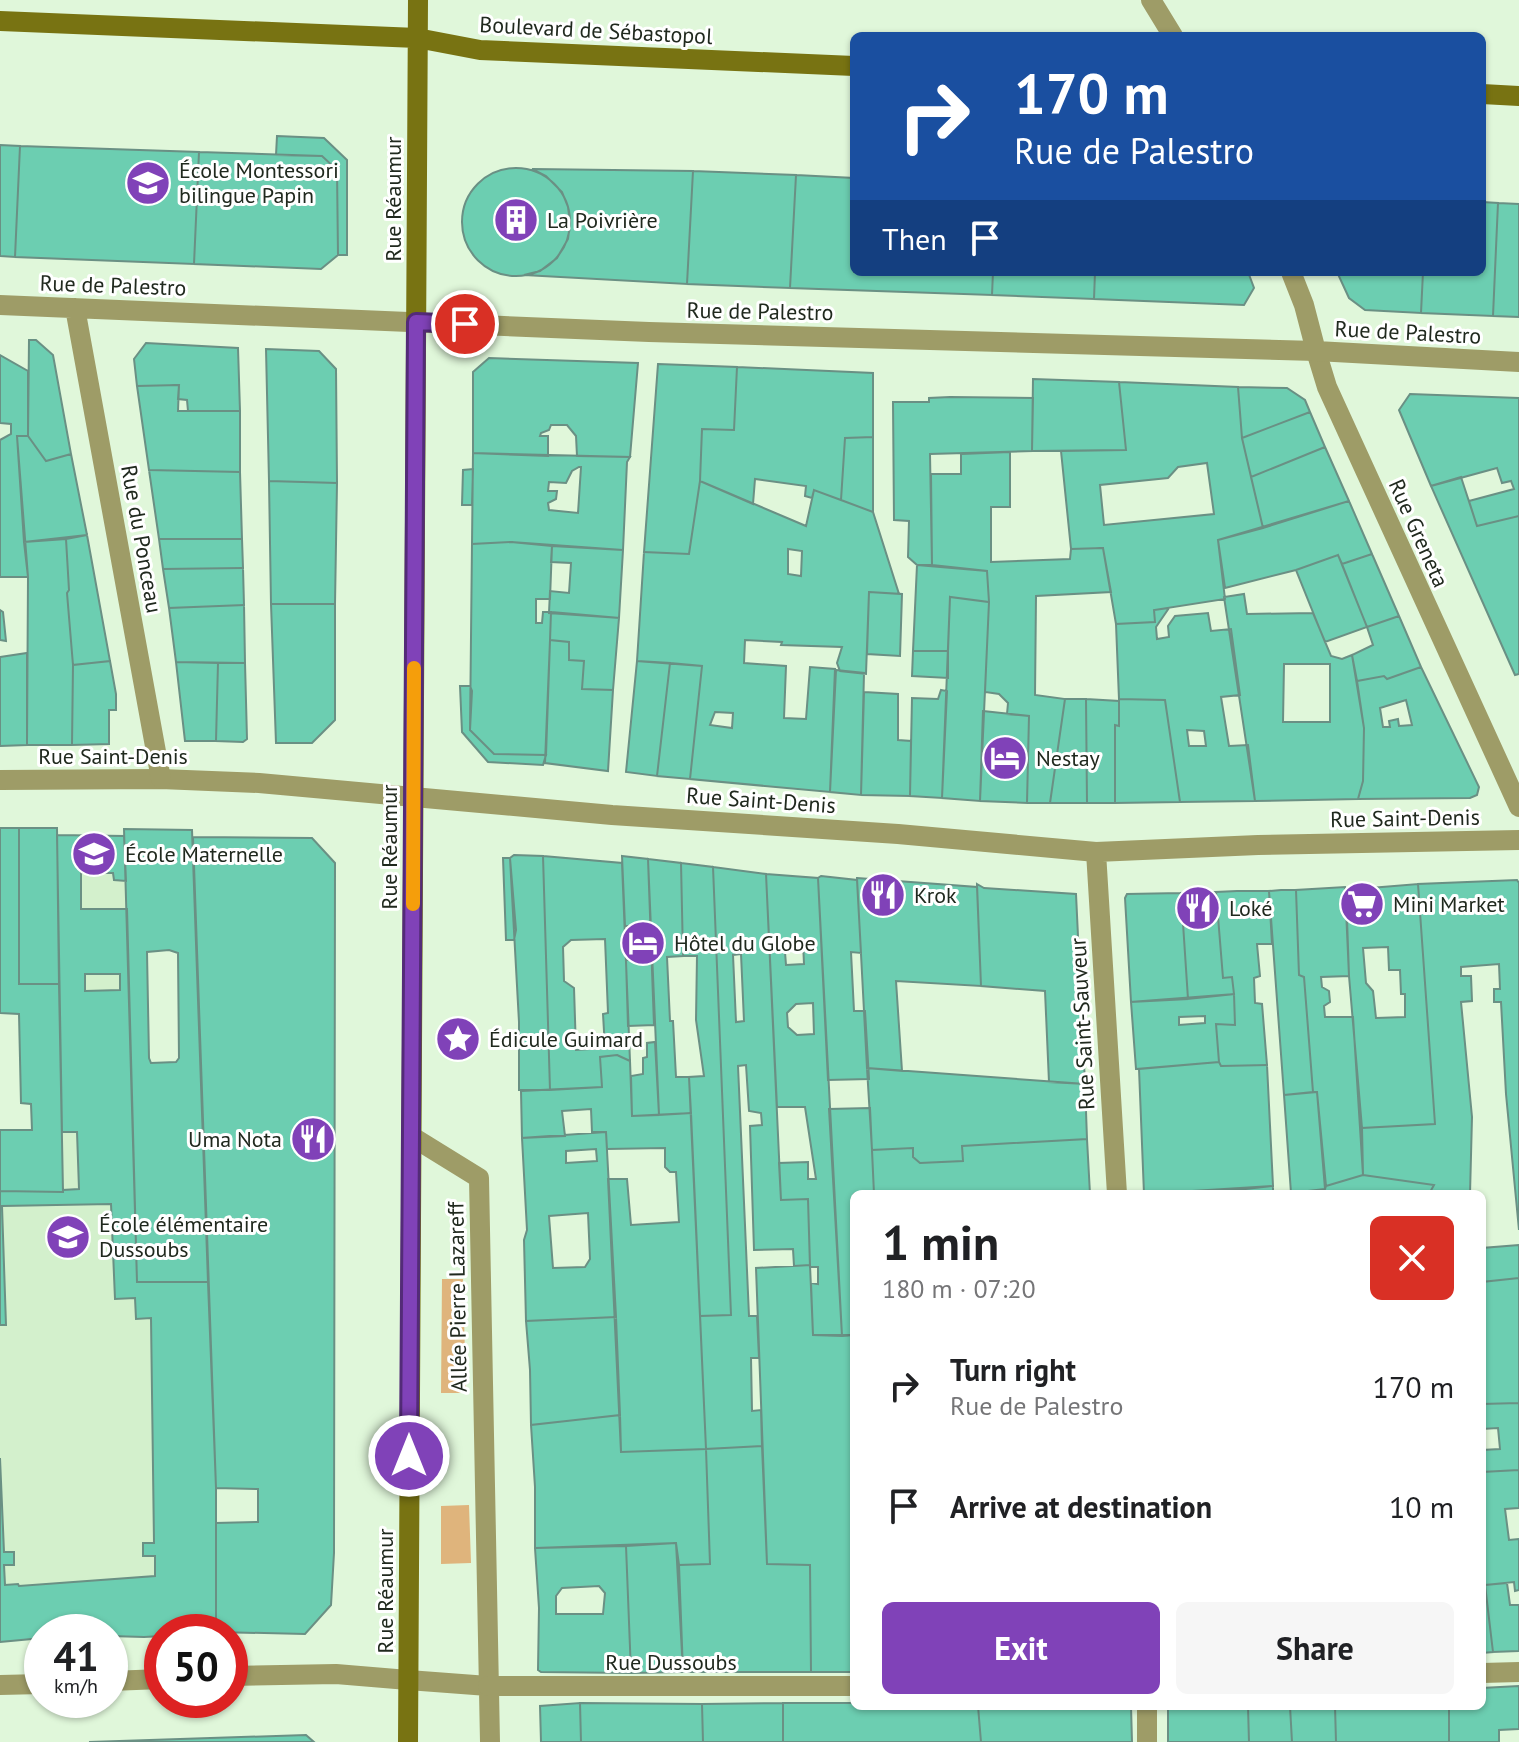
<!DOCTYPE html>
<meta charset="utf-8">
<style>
:root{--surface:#fff;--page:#f6f6f6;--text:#202124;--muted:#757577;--accent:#8042b8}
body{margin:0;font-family:"PT Sans",sans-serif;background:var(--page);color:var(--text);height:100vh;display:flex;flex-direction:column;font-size:30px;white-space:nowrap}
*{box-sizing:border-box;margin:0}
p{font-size:26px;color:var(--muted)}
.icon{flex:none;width:44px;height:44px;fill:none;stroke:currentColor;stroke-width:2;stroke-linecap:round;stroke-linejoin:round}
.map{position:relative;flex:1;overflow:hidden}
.drawer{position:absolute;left:850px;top:1190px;width:636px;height:520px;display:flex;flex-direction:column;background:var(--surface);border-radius:12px;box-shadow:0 2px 6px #0004}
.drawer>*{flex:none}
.banner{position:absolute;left:850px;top:32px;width:636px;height:244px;border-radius:12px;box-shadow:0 2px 6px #0004;background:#1a4fa0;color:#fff;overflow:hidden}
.speed{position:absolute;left:24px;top:1614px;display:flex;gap:16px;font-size:40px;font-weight:700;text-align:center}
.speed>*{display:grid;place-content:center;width:104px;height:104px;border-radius:50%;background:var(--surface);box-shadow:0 2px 6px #0004;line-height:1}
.speed small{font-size:20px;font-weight:400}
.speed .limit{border:12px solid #d22;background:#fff;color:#111}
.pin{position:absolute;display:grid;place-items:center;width:68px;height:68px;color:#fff;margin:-34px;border:4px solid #fff;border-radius:50%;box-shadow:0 2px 8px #0007}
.me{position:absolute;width:88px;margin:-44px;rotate:0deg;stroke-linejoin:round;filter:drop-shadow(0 0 6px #0008)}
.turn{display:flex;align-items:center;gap:28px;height:168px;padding:0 32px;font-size:36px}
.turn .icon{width:104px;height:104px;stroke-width:2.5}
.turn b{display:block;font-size:56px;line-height:68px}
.then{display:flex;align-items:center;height:76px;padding:0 32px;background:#0003;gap:16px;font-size:30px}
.round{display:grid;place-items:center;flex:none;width:84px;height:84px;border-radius:12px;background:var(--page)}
.overview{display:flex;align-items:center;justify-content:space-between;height:136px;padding:0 32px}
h1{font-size:48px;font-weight:700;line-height:60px}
.primary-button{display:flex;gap:16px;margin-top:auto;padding:16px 32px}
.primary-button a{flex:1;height:92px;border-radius:12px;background:var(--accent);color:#fff;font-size:32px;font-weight:700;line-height:92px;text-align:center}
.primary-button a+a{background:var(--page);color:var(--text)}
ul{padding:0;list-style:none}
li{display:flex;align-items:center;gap:24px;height:120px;padding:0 32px}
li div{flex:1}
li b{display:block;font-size:30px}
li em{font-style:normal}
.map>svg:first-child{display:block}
</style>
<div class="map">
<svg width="1519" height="1742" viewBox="0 0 1519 1742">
<rect width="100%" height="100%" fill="#e0f7da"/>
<path fill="#d3f0cc" d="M57,835L124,836L137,1282L216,1488V1523L162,1636H110V1632H42V1638L0,1642V1191L62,1192Z"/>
<path fill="#dfb47c" d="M442,1279H463L466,1393H441Z
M469,1505L471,1563L441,1564V1506Z"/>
<path fill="#6cceb1" stroke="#6a9084" stroke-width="2" fill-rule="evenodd" d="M277,136L324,138L347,160V255H338L337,170L322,156L276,155Z
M0,145L20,146L15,257L0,256Z
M20,146L199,152L194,264L15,257Z
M199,152L322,156L337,170L338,255L321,269L194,264ZM247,196H258L257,202L247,201Z
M462 222a54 54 0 1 1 108 0a54 54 0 1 1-108 0Z
M532,169L693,171L687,284L524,275L540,271L557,258L568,239L570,223L568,207L562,192L546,176Z
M693,171L796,175L790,288L687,284Z
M796,175L854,178V272H993L992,295L790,288Z
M1482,202L1498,203L1493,316L1421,313L1423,272H1482Z
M1498,203L1519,204V317L1493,316Z
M993,272H1095L1094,299L992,295Z
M1095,272H1248L1254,288L1244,305L1094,299Z
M1337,272H1423L1421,313L1365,310L1349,298Z
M29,340H36L53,355L71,454L46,461L28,436Z
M146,343L238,348L240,411H188L187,400L178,399L179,385L137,386L134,359Z
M266,349L319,351L336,369L337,483L269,481Z
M0,355L28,371V436H17L28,577H0V440L11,434V424L0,423Z
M489,358L638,363L630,457L577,456L576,436L567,425H551L549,430L541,433L540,436H548V456L473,453V372Z
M658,364L737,367L734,430L702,429L700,481L689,554L644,552Z
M737,367L873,373V437L845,438L841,500L814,490L812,498L805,496L806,486L755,479L753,504L700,481L702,429L734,430Z
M1033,379L1119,382L1126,450L1032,451Z
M1119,382L1238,387L1242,438L1263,528L1218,540L1225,599L1154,610L1155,622L1116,624L1103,548L1071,549L1061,451L1126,450ZM1207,463L1214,514L1104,525L1100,485L1168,478L1178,467Z
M179,385L178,411H240V472L149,470L137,386Z
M1238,387L1287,388L1305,400L1310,412L1242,438Z
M1410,394L1519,398V516L1477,526L1469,501L1514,489L1511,481L1502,483L1497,468L1431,486L1399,410Z
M950,397L1033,398L1032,451L930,454L932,565H917L908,557L909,521L894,520L893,402H929V398Z
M1310,412L1325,447L1251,477L1242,438Z
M17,436H28L46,461L71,454L87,535L24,542Z
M873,437V512L841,500L845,438Z
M1325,447L1349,501L1263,528L1251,477Z
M1010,452V507H991V562L1070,559L1071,549L1103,548L1111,592L1036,596L1035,695L1065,699L1050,803H1027L1029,716L1007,714L1008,703L999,694L985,692L989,602L987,571L932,565L931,474H961V454Z
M473,453L630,457L627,462L623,550L511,542L472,544ZM579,467H581L578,513L549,510L548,503L556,499L557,491H548L549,482L566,483L572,471Z
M473,469L472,505H462L463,470Z
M149,470L240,472L242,539H159Z
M1461,477L1477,526L1519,516V674L1515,675L1431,486Z
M269,481L337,483L335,604H271Z
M700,481L806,526L814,490L873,512L899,594L869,592L866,674L840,671L837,663L842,647L781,645L782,642L745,640L744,663L786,666L784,718L806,719L810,667L835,669L830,792L690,779L702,666L637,661L644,552L689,554ZM788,549L802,551L801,576L788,574ZM715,712L733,713L732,728L710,725Z
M1349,501L1372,554L1342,564L1338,555L1296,570L1225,588L1218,540Z
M87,535L110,661L73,665L67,593L69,590L66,539Z
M66,539L69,590L67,593L73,665L72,745H27L28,577L24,542Z
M159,539H242L243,568L163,569Z
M511,542L552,546L550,599H536V623H542L543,612H551L546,755L494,754L470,730L472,544Z
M552,546L623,550L619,618L549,613L550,591L569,593L571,563L551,562Z
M1372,554L1399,616L1367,627L1342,564Z
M1338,555L1367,627L1325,642L1296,570Z
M917,565L987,571L989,602L950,597L948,651H913Z
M243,568L244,605L169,608L163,569Z
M869,592L902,594L900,656L867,654Z
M1244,594L1247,614L1313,613L1331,656L1342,659L1352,655L1364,728L1363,781L1358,799L1255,801L1224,597ZM1284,664H1330V722H1283Z
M950,597L989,602L980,801L942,798Z
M271,604H335V720L312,743H276Z
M244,605L245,663L176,662L169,608Z
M1169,608L1156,627L1157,639L1169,637L1168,626L1175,616L1208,613L1211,631L1231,629L1240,695L1221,697L1229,746L1248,745L1255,801L1180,802L1165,700L1119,699L1116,624L1155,622L1154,610ZM1187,730L1204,731L1206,746H1189Z
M0,610L3,612L6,641L0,640Z
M551,612L619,618L613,690L582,689L584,661L569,660V642L550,640Z
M1399,616L1421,667L1387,679L1384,676L1357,681L1352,655L1373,645L1367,627Z
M550,640L569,642V660L584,661L582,689L613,690L608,771L545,763Z
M913,651H948V678L912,676Z
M27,653V745L0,746V657Z
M110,661L116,694V710H109V744L72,745L73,665Z
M637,661L670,663L657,776L626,772Z
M176,662L218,663L216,741H185Z
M218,663H245L247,739L243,742L216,741Z
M670,663L702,666L690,779L657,776Z
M1421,667L1479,787L1477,795L1470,798L1358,799L1363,781L1364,728L1357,681L1384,676L1387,679ZM1406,700L1412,725L1399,726L1398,719L1389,721L1390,727H1383L1380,708Z
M836,670L864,673L861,795L830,792Z
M460,686H470L472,691L470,730L494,754L546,755L543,765L488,762L462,732Z
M941,690L947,691L942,798L910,796L912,698L938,699Z
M864,692L898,694V740L911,741L910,796L861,795Z
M1065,699H1086L1087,803H1050Z
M1086,699L1119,701V726L1115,725V803H1087Z
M1119,699L1165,700L1180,802L1115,803V725L1119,726Z
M983,711L1029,716L1027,803L980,801Z
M0,828H19V984H59L63,1192L0,1191V1130H32L31,1104L21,1103L19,1014L0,1013Z
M19,828H57L59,984H19Z
M124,829L192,830L208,1282H137ZM169,950L178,953L179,1058L176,1062L151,1063L149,1058L147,952Z
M57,835L124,836L126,881L114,880L113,873H81V909H127L137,1282H208L216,1488V1632H162V1636L144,1637L110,1636V1632H42V1638L0,1642V1458L4,1552H14V1565H4L5,1585L18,1584L19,1586L155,1576V1556H143V1543H154L151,1318L136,1319L135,1298L115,1299L111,1204L2,1206L6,1325H0V1191L63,1192V1190L79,1189L77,1132H62ZM85,974H120V990L85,991Z
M193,837L312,838L335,863L334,1553L331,1605L305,1634L216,1632V1523L258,1522V1489L216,1488Z
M514,855L543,856L550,1090H519V1022L510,858Z
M543,856L622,863L630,1061L617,1055L600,1057L602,1087L550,1090ZM605,939L608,1013L603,1014L605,1048L576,1050L574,988L564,981L563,947L571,940Z
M622,856L648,859L654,1025L628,1026L626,960H635V926H625Z
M503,858H510L516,930L514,940H506Z
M648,859L681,863L683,956L667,957L670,1021H673L676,1077H689L691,1113L659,1115Z
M681,863L713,867L731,1315L700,1316L689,1077L704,1076L696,1020L697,956H683Z
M713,867L766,874L781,1200L808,1199L810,1265L794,1266L793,1249L754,1250L750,1126L762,1125L761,1113L749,1111L746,1065L738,1066L749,1316H757L759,1358H751L752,1411L761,1410L762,1446L706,1449L700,1316L731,1315ZM741,954L744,1021L736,1022L733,955Z
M766,874L818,878L842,1336L813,1335L811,1283L818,1284V1267H810L808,1199L781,1200L779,1163L808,1162V1179H816L805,1107H777ZM803,942L804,964L786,965L785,952H790V944ZM813,1003L814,1034L797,1035L788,1027L787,1013L796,1004Z
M821,876L857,880L861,953L851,952L854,1011H865L869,1079L828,1080L818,878Z
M857,878L977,887L981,986L896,981L902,1071L867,1068Z
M1517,880L1519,883V1230L1506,1094L1501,1002H1494V989H1500L1499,964L1461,967V976H1471L1472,1001L1461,1002L1472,1117L1470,1194H1429L1434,1185L1363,1175L1362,1128L1435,1124L1418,884Z
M977,884L984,888L1076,894L1085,1084L1049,1082L1045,991L981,986Z
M1418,884L1435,1124L1362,1128L1349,976L1346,890ZM1388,947L1389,970H1400L1401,994H1405V1017L1376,1018L1373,991L1366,983L1363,948Z
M1345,887L1349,976L1321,977L1322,987L1329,991L1330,1002L1324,1006L1325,1017H1353L1363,1175L1326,1186L1317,1092H1313L1304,977L1299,975L1296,890Z
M1281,890H1296L1299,975L1304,977L1313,1092L1284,1095L1269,891Z
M1237,891H1269L1272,944H1257L1260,976L1254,978L1255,1003L1262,1004L1267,1065L1221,1066L1219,1062L1216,1024L1235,1025L1234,994L1232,977L1223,978L1216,892Z
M1201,892H1216L1223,978L1232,977L1234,994L1188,999L1181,893Z
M1181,893L1188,999L1131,1002L1125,898L1127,894Z
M1234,994L1235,1025L1216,1024L1219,1062L1136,1069L1131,1002ZM1205,1016V1023L1179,1025V1017Z
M655,1042L659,1115L632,1116L631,1076L643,1074V1058L647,1057V1043Z
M617,1055L630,1061L632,1116L691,1113L706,1449L621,1452L608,1179H627L631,1225L679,1222L676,1172H670L665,1167V1148L607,1149L606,1132H592L591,1109L562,1111L565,1136L522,1138L521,1091L602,1087L600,1057Z
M1219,1062L1221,1066L1267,1065L1273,1186L1144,1194L1139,1069Z
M867,1068L1085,1084L1087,1139L962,1146L963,1161L920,1163L913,1157V1148L872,1150Z
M1317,1092L1325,1189L1291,1193L1284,1095Z
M870,1108L874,1194H854V1335L842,1336L829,1109Z
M606,1132L616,1317L526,1321L524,1240L527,1230L522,1138ZM596,1149L597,1161L566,1163V1151ZM588,1213L590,1259L585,1267L553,1268L549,1216Z
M1087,1139L1090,1194H874L872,1150L913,1148V1157L920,1163L963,1161L962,1146Z
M1363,1175L1434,1185L1429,1194H1291L1325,1189L1326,1186Z
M1273,1186V1194H1158L1228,1191Z
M1519,1245V1278L1482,1282V1248Z
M810,1265L813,1335H854V1672H811L810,1565L767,1564L756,1268Z
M1519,1278V1403L1482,1404V1282Z
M616,1317L620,1415L531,1425L530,1370L526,1321Z
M1519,1403V1470L1482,1472V1450L1500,1449L1498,1428L1482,1429V1404Z
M620,1415L621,1452L706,1449L710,1564L679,1565L676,1543L535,1548V1487L531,1425Z
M762,1446L767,1564L810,1565L811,1672H683L679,1565L710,1564L706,1449Z
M1519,1470V1508L1505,1509L1509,1540L1519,1539V1590L1515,1591L1514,1582L1485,1585L1482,1565V1472Z
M676,1543L683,1672L631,1673L626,1546Z
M626,1546L631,1673L541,1672L538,1670L539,1608L535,1548ZM599,1586L605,1593L603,1614H556V1596L562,1588Z
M1482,1568L1485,1585L1493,1652L1482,1653Z
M1507,1583L1510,1605H1519V1651L1493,1652L1485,1585Z
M1519,1686V1729L1499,1730V1742H1449V1706H1482V1688Z
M580,1703L581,1742H541L540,1706Z
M580,1703L702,1704L703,1742H581Z
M783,1703H854V1706H978L981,1742H783Z
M783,1703V1742H703L702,1704Z
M978,1706H1131L1132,1742H981Z
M1168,1706H1248L1249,1742H1168Z
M1248,1706H1290L1292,1742H1249Z
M1290,1706H1335L1336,1742H1292Z
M1335,1706H1449V1742H1336Z
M306,1735L314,1742H89Z"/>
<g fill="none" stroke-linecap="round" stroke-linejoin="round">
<path stroke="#9e9c67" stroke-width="20" d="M411,1136L479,1178L490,1742
M408,1680L488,1686"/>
<path stroke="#9e9c67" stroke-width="20" d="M1316,351L1327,387L1519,807
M0,780L161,779L259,783L612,815L898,834L1096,852L1258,845L1519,840
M1096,852L1117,1194
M1482,1673L1519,1672
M488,1686H854
M1147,1706V1742"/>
<path stroke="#9e9c67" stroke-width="20" d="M1151,0L1173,36
M1291,272L1304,305L1316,351
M0,305L649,332L1316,351L1519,362
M75,308L161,779
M230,1676L336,1674L408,1680
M110,1681L162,1679
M0,1685L42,1684"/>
<path stroke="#787312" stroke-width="20" d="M0,21L417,38L480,50L854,66
M1482,94L1519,96
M408,1742L418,0"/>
</g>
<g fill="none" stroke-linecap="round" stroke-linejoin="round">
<g stroke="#532b78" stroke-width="20">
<path id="route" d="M409,1456L416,322L465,324"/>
</g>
<use href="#route" stroke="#8042b8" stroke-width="14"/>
<path stroke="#f59e0b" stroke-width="14" d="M413,904L414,668"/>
</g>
<defs>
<g id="school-disc" transform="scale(2.3)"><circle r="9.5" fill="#8042b8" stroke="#fff"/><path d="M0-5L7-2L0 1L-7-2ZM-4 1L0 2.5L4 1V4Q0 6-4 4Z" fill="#fff"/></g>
<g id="building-disc" transform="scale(2.3)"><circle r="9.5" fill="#8042b8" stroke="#fff"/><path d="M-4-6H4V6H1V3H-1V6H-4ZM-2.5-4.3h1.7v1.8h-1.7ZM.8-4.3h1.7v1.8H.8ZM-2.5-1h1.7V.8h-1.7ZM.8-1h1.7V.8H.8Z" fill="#fff"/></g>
<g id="hotel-disc" transform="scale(2.3)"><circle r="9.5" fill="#8042b8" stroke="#fff"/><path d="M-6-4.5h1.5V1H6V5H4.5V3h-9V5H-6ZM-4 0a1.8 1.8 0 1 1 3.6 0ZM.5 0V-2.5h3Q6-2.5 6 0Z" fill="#fff"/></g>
<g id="restaurant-disc" transform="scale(2.3)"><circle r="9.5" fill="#8042b8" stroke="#fff"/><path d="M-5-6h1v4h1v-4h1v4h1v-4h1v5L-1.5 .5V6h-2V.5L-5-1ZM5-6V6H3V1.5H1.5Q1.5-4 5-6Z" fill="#fff"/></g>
<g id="supermarket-disc" transform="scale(2.3)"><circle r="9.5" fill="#8042b8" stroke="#fff"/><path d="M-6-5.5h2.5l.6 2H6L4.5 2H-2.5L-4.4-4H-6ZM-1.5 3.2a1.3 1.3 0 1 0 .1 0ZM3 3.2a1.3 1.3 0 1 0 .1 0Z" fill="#fff"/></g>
<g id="sight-disc" transform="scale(2.3)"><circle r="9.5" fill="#8042b8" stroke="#fff"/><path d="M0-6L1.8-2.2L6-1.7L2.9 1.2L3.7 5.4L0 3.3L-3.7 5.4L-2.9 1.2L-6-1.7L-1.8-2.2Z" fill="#fff"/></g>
</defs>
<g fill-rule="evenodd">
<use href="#school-disc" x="148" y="183"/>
<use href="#building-disc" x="516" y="220"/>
<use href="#hotel-disc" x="1005" y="758"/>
<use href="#school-disc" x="94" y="854"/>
<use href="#restaurant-disc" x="883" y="895"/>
<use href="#supermarket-disc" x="1362" y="904"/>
<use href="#restaurant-disc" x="1198" y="908"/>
<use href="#hotel-disc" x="643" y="943"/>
<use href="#sight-disc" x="458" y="1039"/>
<use href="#restaurant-disc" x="313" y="1139"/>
<use href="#school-disc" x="68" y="1237"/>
</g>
<g text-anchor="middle" stroke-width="6" stroke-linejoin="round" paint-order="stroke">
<g font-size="22" fill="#20291e" stroke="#fff">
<text transform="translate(596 30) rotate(3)" y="8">Boulevard de Sébastopol</text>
<text transform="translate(393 199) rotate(-90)" y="8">Rue Réaumur</text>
<text transform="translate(113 285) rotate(2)" y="8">Rue de Palestro</text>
<text transform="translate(760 311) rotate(1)" y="8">Rue de Palestro</text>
<text transform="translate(1408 332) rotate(3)" y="8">Rue de Palestro</text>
<text transform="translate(1419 533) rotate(66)" y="8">Rue Greneta</text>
<text transform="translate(142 539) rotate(80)" y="8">Rue du Ponceau</text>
<text x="113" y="764">Rue Saint-Denis</text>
<text transform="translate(761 800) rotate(4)" y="8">Rue Saint-Denis</text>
<text transform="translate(1405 818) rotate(-1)" y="8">Rue Saint-Denis</text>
<text transform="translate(389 847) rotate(-90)" y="8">Rue Réaumur</text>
<text transform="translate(1082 1024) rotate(-93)" y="8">Rue Saint-Sauveur</text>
<text transform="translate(457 1297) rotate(-91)" y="8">Allée Pierre Lazareff</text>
<text transform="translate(385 1591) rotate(-90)" y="8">Rue Réaumur</text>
<text x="671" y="1670">Rue Dussoubs</text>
</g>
<g font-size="22" fill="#20291e" stroke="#fff" text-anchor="start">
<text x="179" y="178">École Montessori<tspan x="179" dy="25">bilingue Papin</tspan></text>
<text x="547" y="228">La Poivrière</text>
<text x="1036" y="766">Nestay</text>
<text x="125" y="862">École Maternelle</text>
<text x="914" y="903">Krok</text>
<text x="1393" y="912">Mini Market</text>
<text x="1229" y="916">Loké</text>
<text x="674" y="951">Hôtel du Globe</text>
<text x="489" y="1047">Édicule Guimard</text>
<text x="282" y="1147" text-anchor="end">Uma Nota</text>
<text x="99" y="1232">École élémentaire<tspan x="99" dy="25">Dussoubs</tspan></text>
</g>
</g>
</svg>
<div class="speed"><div>41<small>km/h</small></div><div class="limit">50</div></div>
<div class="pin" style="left:465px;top:324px;background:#d93025"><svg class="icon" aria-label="arrive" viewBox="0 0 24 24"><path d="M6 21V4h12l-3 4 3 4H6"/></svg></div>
<svg class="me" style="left:409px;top:1456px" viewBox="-20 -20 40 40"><circle r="17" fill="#8042b8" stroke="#fff" stroke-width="3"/><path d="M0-11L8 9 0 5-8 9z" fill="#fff"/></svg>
<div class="banner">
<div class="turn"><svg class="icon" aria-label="right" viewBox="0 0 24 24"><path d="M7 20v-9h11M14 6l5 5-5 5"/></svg><div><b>170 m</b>Rue de Palestro</div></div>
<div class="then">Then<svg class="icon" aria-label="arrive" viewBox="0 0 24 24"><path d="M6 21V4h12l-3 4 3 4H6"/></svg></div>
</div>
<section class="drawer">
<div class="overview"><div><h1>1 min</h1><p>180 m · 07:20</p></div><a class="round" style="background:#d93025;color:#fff"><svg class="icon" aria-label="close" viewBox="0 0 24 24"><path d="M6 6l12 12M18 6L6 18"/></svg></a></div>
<ul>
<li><svg class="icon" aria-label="right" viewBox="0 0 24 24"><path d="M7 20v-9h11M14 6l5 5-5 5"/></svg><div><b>Turn right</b><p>Rue de Palestro</p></div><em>170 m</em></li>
<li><svg class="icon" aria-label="arrive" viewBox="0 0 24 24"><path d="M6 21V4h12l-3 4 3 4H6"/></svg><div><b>Arrive at destination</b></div><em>10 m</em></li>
</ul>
<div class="primary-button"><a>Exit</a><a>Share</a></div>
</section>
</div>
